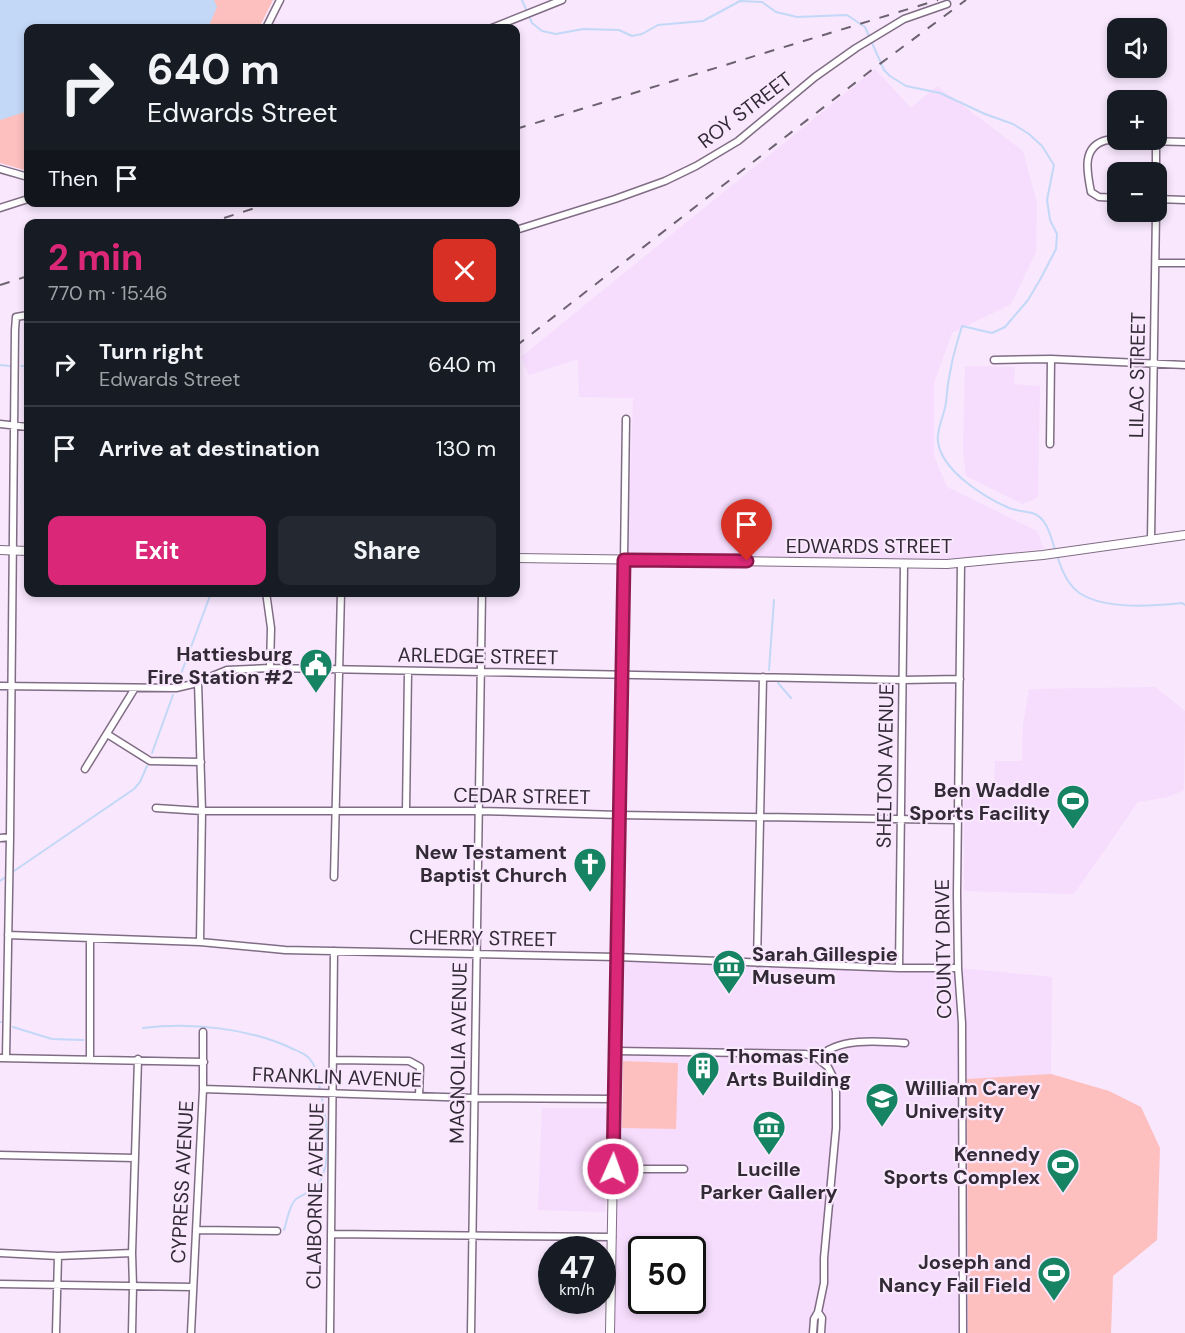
<!DOCTYPE html>
<meta charset="utf-8">
<style>
:root{--surface:#171b24;--page:#242831;--text:#f1f3f6;--muted:#9ea1a6;--line:#363941;--accent:#db2777}
body{margin:0;font-family:"DM Sans",sans-serif;background:var(--page);color:var(--text);height:100vh;display:flex;flex-direction:column;font-size:22px;white-space:nowrap}
*{box-sizing:border-box;margin:0}
p{font-size:20px;color:var(--muted)}
.icon{flex:none;width:33px;height:33px;fill:none;stroke:currentColor;stroke-width:2;stroke-linecap:round;stroke-linejoin:round}
.map{position:relative;flex:1;overflow:hidden}
.drawer{position:absolute;left:24px;top:219px;width:496px;height:378px;display:flex;flex-direction:column;background:var(--surface);border-radius:12px;box-shadow:0 3px 9px #0003}
.drawer>*{flex:none}
.hud{position:absolute;left:24px;top:24px;width:496px;height:183px;border-radius:12px;box-shadow:0 3px 9px #0003;background:#171b24;color:var(--text);overflow:hidden}
.buttons{position:absolute;left:1107px;top:18px;display:grid;gap:12px}
.buttons a{display:grid;place-items:center;width:60px;height:60px;border-radius:12px;background:var(--surface);box-shadow:0 3px 9px #0003;font-size:30px}
.speed{position:absolute;left:538px;top:1236px;display:flex;gap:12px;font-size:30px;font-weight:700;text-align:center}
.speed>*{display:grid;place-content:center;width:78px;height:78px;border-radius:50%;background:var(--surface);box-shadow:0 3px 9px #0003;line-height:1}
.speed small{font-size:15px;font-weight:400}
.speed .limit{border:3px solid #111;border-radius:9px;background:#fff;color:#111}
.pin{position:absolute;display:grid;place-items:center;width:51px;height:51px;color:#fff;margin:-62px -26px;border-radius:50% 50% 50% 0;rotate:-45deg;box-shadow:0 0 6px #0007}
.pin .icon{rotate:45deg}
.me{position:absolute;width:66px;margin:-33px;rotate:2deg;stroke-linejoin:round;filter:drop-shadow(0 0 4px #0008)}
.turn{display:flex;align-items:center;gap:21px;height:126px;padding:0 24px;font-size:27px}
.turn .icon{width:78px;height:78px;stroke-width:2.5}
.turn b{display:block;font-size:42px;line-height:51px}
.then{display:flex;align-items:center;height:57px;padding:0 24px;background:#0003;gap:12px;font-size:22px}
.round{display:grid;place-items:center;flex:none;width:63px;height:63px;border-radius:12px;background:var(--page)}
.overview{display:flex;align-items:center;justify-content:space-between;height:102px;padding:0 24px}
h1{font-size:36px;font-weight:700;line-height:45px;color:var(--accent)}
.action{display:flex;gap:12px;margin-top:auto;padding:12px 24px}
.action a{flex:1;height:69px;border-radius:12px;background:var(--accent);color:#fff;font-size:24px;font-weight:700;line-height:69px;text-align:center}
.action a+a{background:var(--page);color:var(--text)}
ul{padding:0;list-style:none}
li{display:flex;align-items:center;gap:18px;height:84px;padding:0 24px;border-top:2px solid var(--line)}
li div{flex:1}
li b{display:block;font-size:22px}
li em{font-style:normal}
.map>svg:first-child{display:block}
</style>
<div class="map">
<svg width="1185" height="1333" viewBox="0 0 1185 1333">
<rect width="100%" height="100%" fill="#f8e7fd"/>
<path fill="#f6dcfd" fill-rule="evenodd" d="M875,69L911,108L937,86L1023,151L1037,203L1036,252L1011,304L952,333L934,383V456L947,487L1037,531L1044,549L952,560L628,555L633,398L579,397L578,359L529,375L521,357Z
M965,366L1015,367L1014,384L1040,386L1038,497L1023,504L966,476L963,449Z
M1155,687L1185,711L1184,790L1168,797L1138,802L1074,894L964,891V787L994,788L995,761H1022L1023,725L1029,689Z
M617,957L958,968L1052,977L1051,1074L1109,1091L1141,1107L1160,1148L1157,1240L1113,1276L1111,1333H610ZM642,1250H693V1300H642Z
M542,1108H607L605,1212L538,1210Z"/>
<path fill="#fdc0be" d="M0,0H273L259,28H28V171L0,163Z
M623,1061L678,1063L676,1129L622,1128Z
M1051,1074L1109,1091L1141,1107L1160,1148L1157,1240L1113,1276L1111,1333H968L967,1079Z"/>
<path fill="#c3d8f7" d="M0,0H214L217,7L208,28H28V111L0,120Z"/>
<g fill="none" stroke-linecap="round" stroke-linejoin="round">
<path stroke="#c3d8f7" stroke-width="2" d="M522,0L532,23L542,31L556,34L583,29L619,30L632,36L642,34L658,25L703,21L740,1L762,2L776,12L797,17L847,15L865,27L884,70L890,76L906,86L940,93L985,114L1013,124L1029,134L1042,146L1054,165L1047,200L1050,220L1057,234L1056,249L1041,278L1028,300L1005,327L992,333L962,326C954,352 948,374 946,402C945,415 936,428 938,442C942,471 984,497 1009,508C1017,511 1024,511 1032,513C1047,517 1051,537 1055,550
M0,365L10,366
M21,366H28
M1057,555C1061,569 1068,586 1081,594C1107,610 1153,606 1182,603L1185,605
M769,670L774,600
M178,682L211,593
M778,683L791,698
M152,753L173,695
M14,871L134,789L140,782L147,766
M0,881L4,878
M0,1022H1
M13,1027L52,1039L83,1040
M143,1028C190,1022 250,1028 293,1049C300,1052 308,1055 312,1062C317,1069 318,1080 320,1089
M284,1230C287,1221 289,1205 296,1199C304,1193 313,1192 319,1183C332,1162 327,1122 322,1099"/>
<g stroke="#806d85" stroke-width="9">
<path id="minor" d="M266,28L280,0
M492,28L562,0
M0,169L28,177
M1156,172V142
M1118,198L1099,197L1091,192C1087,172 1081,146 1107,140L1185,142
M1156,199L1185,200
M0,208L28,199
M516,230L615,199L665,181L696,166L738,141L815,77L856,48L904,19L947,4
M1156,263H1185
M994,360L1051,359L1185,365
M0,424L28,427
M1050,444L1051,359
M1151,540L1156,212
M624,560L626,419
M961,563L957,894L958,968L962,1023L963,1333
M266,592L271,628L270,668
M198,682L202,811L200,942
M0,686L176,688L193,684L227,670L270,668L902,680L960,679
M107,734L150,761L201,762
M85,769L135,688
M156,808L202,811H480L619,815L958,820
M406,811L408,672
M0,838L10,837
M334,877L341,592
M8,935L200,942L285,950L617,957L899,968H958
M90,939V1059
M757,963L763,677
M899,968L904,565
M615,1051L805,1054L816,1057L828,1067L834,1079L836,1092V1128L824,1258V1283L818,1312L814,1319L813,1333
M0,1058L204,1062
M6,1058L10,837L15,330L16,317L28,315
M819,1058C835,1037 881,1041 905,1043
M333,1060L409,1061L420,1067L419,1096
M203,1089L474,1098L615,1099
M0,1155L135,1158
M613,1169H684
M198,1230L277,1231
M331,1234L612,1237
M0,1253L58,1256L132,1253
M0,1284L193,1287
M818,1312L822,1318L821,1333
M56,1333L58,1256
M132,1333L133,1286L132,1253L138,1059
M191,1333L203,1089V1032
M330,1333L334,951
M471,1333L482,592"/>
</g>
<g stroke="#806d85" stroke-width="10">
<path id="major" d="M0,550L28,551
M516,558L947,564L1043,555L1185,535
M610,1333L624,560"/>
</g>
<use href="#minor" stroke="#fff" stroke-width="6"/>
<use href="#major" stroke="#fff" stroke-width="8"/>
<path stroke="#6d6270" stroke-width="2" stroke-dasharray="10 10" stroke-linecap="butt" d="M516,129L938,0
M205,224L274,202
M0,285L28,276
M516,346L869,72L966,0"/>
</g>
<g fill="none" stroke-linecap="round" stroke-linejoin="round">
<g stroke="#8e194d" stroke-width="15">
<path id="route" d="M613,1169L624,560L747,561"/>
</g>
<use href="#route" stroke="#db2777" stroke-width="10"/>
</g>
<defs>
<g id="civic-pin" transform="scale(1.725)"><path d="M0 17L-7.5 6A9.5 9.5 0 1 1 7.5 6Z" fill="#168462" stroke="#f8e7fd"/><path d="M-.6-6.5H3V-4.5H.6V-3L4-1V1h2V6H-6V1h2V-1L-.6-3ZM-1.2 2.5V6h2.4V2.5Z" fill="#fff"/></g>
<g id="stadium-pin" transform="scale(1.725)"><path d="M0 17L-7.5 6A9.5 9.5 0 1 1 7.5 6Z" fill="#168462" stroke="#f8e7fd"/><path d="M0-5a6.5 5 0 1 0 0 10a6.5 5 0 1 0 0-10ZM-3.5-1.8h7v3.6h-7Z" fill="#fff"/></g>
<g id="church-pin" transform="scale(1.725)"><path d="M0 17L-7.5 6A9.5 9.5 0 1 1 7.5 6Z" fill="#168462" stroke="#f8e7fd"/><path d="M-1.2-6h2.4v3.5h3.3v2.4h-3.3V6h-2.4V-.1h-3.3v-2.4h3.3Z" fill="#fff"/></g>
<g id="museum-pin" transform="scale(1.725)"><path d="M0 17L-7.5 6A9.5 9.5 0 1 1 7.5 6Z" fill="#168462" stroke="#f8e7fd"/><path d="M0-6L6-3V-2H-6V-3ZM-5-1h2V3h-2ZM-1-1h2V3h-2ZM3-1h2V3H3ZM-6 4H6V6H-6Z" fill="#fff"/></g>
<g id="building-pin" transform="scale(1.725)"><path d="M0 17L-7.5 6A9.5 9.5 0 1 1 7.5 6Z" fill="#168462" stroke="#f8e7fd"/><path d="M-4-6H4V6H1V3H-1V6H-4ZM-2.5-4.3h1.7v1.8h-1.7ZM.8-4.3h1.7v1.8H.8ZM-2.5-1h1.7V.8h-1.7ZM.8-1h1.7V.8H.8Z" fill="#fff"/></g>
<g id="university-pin" transform="scale(1.725)"><path d="M0 17L-7.5 6A9.5 9.5 0 1 1 7.5 6Z" fill="#168462" stroke="#f8e7fd"/><path d="M0-5L7-2L0 1L-7-2ZM-4 1L0 2.5L4 1V4Q0 6-4 4Z" fill="#fff"/></g>
</defs>
<g fill-rule="evenodd">
<use href="#civic-pin" x="316" y="665"/>
<use href="#stadium-pin" x="1073" y="801"/>
<use href="#church-pin" x="590" y="864"/>
<use href="#museum-pin" x="729" y="966"/>
<use href="#building-pin" x="703" y="1068"/>
<use href="#university-pin" x="882" y="1099"/>
<use href="#museum-pin" x="769" y="1127"/>
<use href="#stadium-pin" x="1063" y="1165"/>
<use href="#stadium-pin" x="1054" y="1273"/>
</g>
<g text-anchor="middle" stroke-width="4.5" stroke-linejoin="round" paint-order="stroke">
<g font-size="20" fill="#322a35" stroke="#f8e7fd">
<text transform="translate(745 110) rotate(-37)" y="7">ROY STREET</text>
<text transform="translate(1137 375) rotate(-89)" y="7">LILAC STREET</text>
<text x="869" y="553">EDWARDS STREET</text>
<text transform="translate(478 656) rotate(1)" y="7">ARLEDGE STREET</text>
<text transform="translate(885 766) rotate(-89)" y="7">SHELTON AVENUE</text>
<text transform="translate(522 796) rotate(1)" y="7">CEDAR STREET</text>
<text transform="translate(483 938) rotate(1)" y="7">CHERRY STREET</text>
<text transform="translate(943 949) rotate(-91)" y="7">COUNTY DRIVE</text>
<text transform="translate(458 1053) rotate(-89)" y="7">MAGNOLIA AVENUE</text>
<text transform="translate(337 1077) rotate(2)" y="7">FRANKLIN AVENUE</text>
<text transform="translate(182 1182) rotate(-87)" y="7">CYPRESS AVENUE</text>
<text transform="translate(315 1196) rotate(-89)" y="7">CLAIBORNE AVENUE</text>
</g>
<g font-size="20" font-weight="bold" fill="#322a35" stroke="#f8e7fd" text-anchor="end">
<text x="293" y="661">Hattiesburg<tspan x="293" dy="23">Fire Station #2</tspan></text>
<text x="1050" y="797">Ben Waddle<tspan x="1050" dy="23">Sports Facility</tspan></text>
<text x="567" y="859">New Testament<tspan x="567" dy="23">Baptist Church</tspan></text>
<text x="752" y="961" text-anchor="start">Sarah Gillespie<tspan x="752" dy="23">Museum</tspan></text>
<text x="726" y="1063" text-anchor="start">Thomas Fine<tspan x="726" dy="23">Arts Building</tspan></text>
<text x="905" y="1095" text-anchor="start">William Carey<tspan x="905" dy="23">University</tspan></text>
<text x="1040" y="1161">Kennedy<tspan x="1040" dy="23">Sports Complex</tspan></text>
<text x="769" y="1176" text-anchor="middle">Lucille<tspan x="769" dy="23">Parker Gallery</tspan></text>
<text x="1031" y="1269">Joseph and<tspan x="1031" dy="23">Nancy Fail Field</tspan></text>
</g>
</g>
</svg>
<div class="buttons">
<a><svg class="icon" aria-label="sound" viewBox="0 0 24 24"><path d="M4 9h4l5-4v14l-5-4H4zM17 9q2 3 0 6"/></svg></a>
<a>+</a>
<a>−</a>
</div>
<div class="speed"><div>47<small>km/h</small></div><div class="limit">50</div></div>
<div class="pin" style="left:747px;top:561px;background:#d93025"><svg class="icon" aria-label="arrive" viewBox="0 0 24 24"><path d="M6 21V4h12l-3 4 3 4H6"/></svg></div>
<svg class="me" style="left:613px;top:1169px" viewBox="-20 -20 40 40"><circle r="17" fill="#db2777" stroke="#fff" stroke-width="3"/><path d="M0-11L8 9 0 5-8 9z" fill="#fff"/></svg>
<div class="hud">
<div class="turn"><svg class="icon" aria-label="right" viewBox="0 0 24 24"><path d="M7 20v-9h11M14 6l5 5-5 5"/></svg><div><b>640 m</b>Edwards Street</div></div>
<div class="then">Then<svg class="icon" aria-label="arrive" viewBox="0 0 24 24"><path d="M6 21V4h12l-3 4 3 4H6"/></svg></div>
</div>
<section class="drawer">
<div class="overview"><div><h1>2 min</h1><p>770 m · 15:46</p></div><a class="round" style="background:#d93025;color:#fff"><svg class="icon" aria-label="close" viewBox="0 0 24 24"><path d="M6 6l12 12M18 6L6 18"/></svg></a></div>
<ul>
<li><svg class="icon" aria-label="right" viewBox="0 0 24 24"><path d="M7 20v-9h11M14 6l5 5-5 5"/></svg><div><b>Turn right</b><p>Edwards Street</p></div><em>640 m</em></li>
<li><svg class="icon" aria-label="arrive" viewBox="0 0 24 24"><path d="M6 21V4h12l-3 4 3 4H6"/></svg><div><b>Arrive at destination</b></div><em>130 m</em></li>
</ul>
<div class="action"><a>Exit</a><a>Share</a></div>
</section>
</div>
